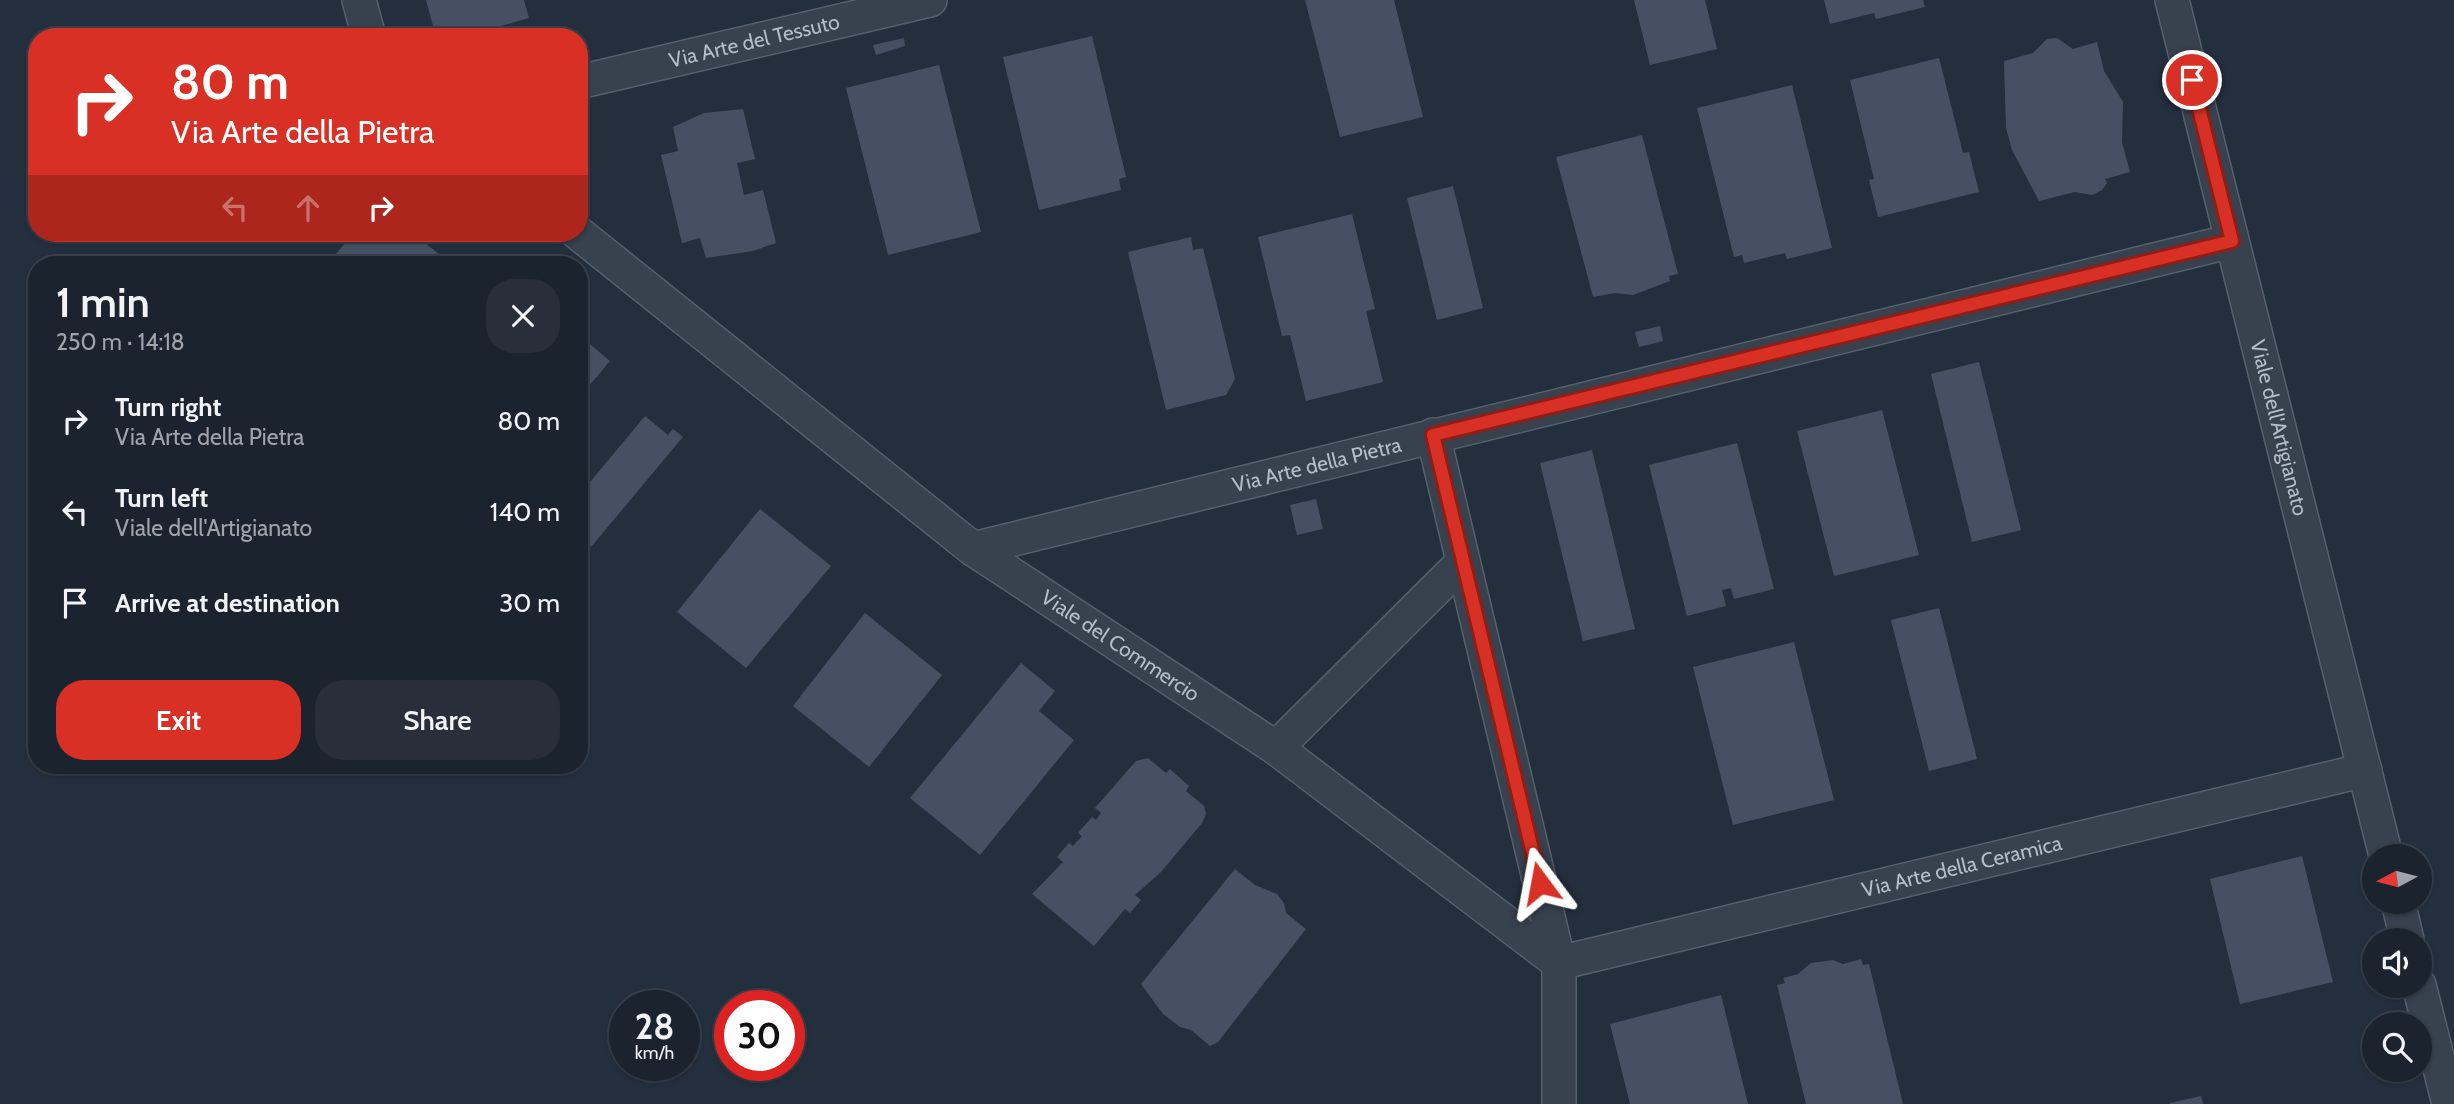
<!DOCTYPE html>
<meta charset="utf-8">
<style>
:root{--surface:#1b232e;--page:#282f3a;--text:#f1f3f6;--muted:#a0a4aa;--line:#39404a;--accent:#d93025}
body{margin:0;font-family:Cabin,sans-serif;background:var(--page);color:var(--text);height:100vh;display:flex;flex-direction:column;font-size:26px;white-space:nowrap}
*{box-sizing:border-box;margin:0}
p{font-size:23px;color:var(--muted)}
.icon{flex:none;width:38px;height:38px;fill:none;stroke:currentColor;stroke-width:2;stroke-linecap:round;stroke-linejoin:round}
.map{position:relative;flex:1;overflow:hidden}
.drawer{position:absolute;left:28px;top:256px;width:560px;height:518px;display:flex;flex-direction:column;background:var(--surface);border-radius:28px;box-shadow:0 2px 5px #0004,0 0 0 2px var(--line)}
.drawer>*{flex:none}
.hud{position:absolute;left:28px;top:28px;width:560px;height:214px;border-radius:28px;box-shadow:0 2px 5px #0004,0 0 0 2px var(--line);background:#d93025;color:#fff;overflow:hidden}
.needle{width:46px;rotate:263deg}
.tools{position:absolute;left:2362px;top:844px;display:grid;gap:14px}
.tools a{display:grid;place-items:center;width:70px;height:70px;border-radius:50%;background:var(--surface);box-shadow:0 2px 5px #0004,0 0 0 2px var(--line);font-size:35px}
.speed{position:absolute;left:609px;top:990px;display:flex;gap:14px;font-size:35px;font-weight:700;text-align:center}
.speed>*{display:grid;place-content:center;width:91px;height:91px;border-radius:50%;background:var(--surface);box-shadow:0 2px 5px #0004,0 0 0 2px var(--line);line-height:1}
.speed small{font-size:18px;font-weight:400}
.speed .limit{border:10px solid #d22;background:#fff;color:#111}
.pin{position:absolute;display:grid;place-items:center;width:60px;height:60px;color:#fff;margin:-30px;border:4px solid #fff;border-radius:50%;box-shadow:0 2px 7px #0007}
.me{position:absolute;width:77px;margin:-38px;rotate:347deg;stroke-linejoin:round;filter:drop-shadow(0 0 5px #0008)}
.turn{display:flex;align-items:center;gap:24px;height:147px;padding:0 28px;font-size:32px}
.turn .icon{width:91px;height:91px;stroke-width:2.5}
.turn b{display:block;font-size:49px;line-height:60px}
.lanes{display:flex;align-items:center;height:66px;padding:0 28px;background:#0003;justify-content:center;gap:35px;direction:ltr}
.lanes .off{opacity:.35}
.round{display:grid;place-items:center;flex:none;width:74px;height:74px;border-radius:28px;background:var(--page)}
.summary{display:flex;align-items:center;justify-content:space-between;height:119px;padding:0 28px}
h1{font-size:42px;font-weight:600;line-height:52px}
.cta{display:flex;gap:14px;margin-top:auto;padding:14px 28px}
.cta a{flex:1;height:80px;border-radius:28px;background:var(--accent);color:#fff;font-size:28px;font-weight:600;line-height:80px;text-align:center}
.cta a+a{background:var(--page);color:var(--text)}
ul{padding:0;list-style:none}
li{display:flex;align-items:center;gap:21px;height:91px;padding:0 28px}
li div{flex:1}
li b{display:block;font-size:26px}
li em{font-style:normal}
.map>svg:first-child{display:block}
</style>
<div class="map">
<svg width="2454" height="1104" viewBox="0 0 2454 1104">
<rect width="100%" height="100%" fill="#242f3e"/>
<path fill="#455162" d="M426,0H524L529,18L463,37H436Z
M1305,0H1394L1423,117L1340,137Z
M1634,0H1705L1717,49L1650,65Z
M1824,0H1923L1925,7L1876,19L1874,13L1830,24Z
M196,32L197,37H171V35Z
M1092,36L1126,177L1119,179L1121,190L1039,210L1003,57Z
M904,38L905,46L876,55L873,45Z
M2057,38L2073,49L2097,42L2104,71L2123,102L2122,142L2130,172L2105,179L2107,183L2102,190L2092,195L2075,192L2039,201L2012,150L2006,128L2004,61L2033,53L2047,39Z
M1939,58L1963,153L1969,152L1979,192L1878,217L1869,180L1874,179L1850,80Z
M939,65L981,232L888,255L846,88Z
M1792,85L1832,248L1787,259L1785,253L1744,263L1742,255L1734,257L1697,108Z
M743,109L755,159L737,163L744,195L763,190L776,243L753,251L706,258L700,238L682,243L661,155L678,151L673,127L704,113Z
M1642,135L1678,274L1669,276L1670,281L1633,295L1615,293L1593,297L1556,157Z
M1453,186L1483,308L1437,320L1407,198Z
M1352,214L1375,309L1366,311L1383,382L1306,401L1290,335L1282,336L1258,237Z
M353,233H413L451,264H328Z
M1191,237L1193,250L1203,248L1235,379L1226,395L1166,410L1128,252Z
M1660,326L1663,341L1639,347L1635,332Z
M579,335L610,361L579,398Z
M1979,362L2021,530L1972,542L1931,374Z
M1882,410L1919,555L1834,576L1797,431Z
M645,416L668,435L673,429L683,437L591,547L579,533V495Z
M1737,443L1774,589L1734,599L1731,588L1722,590L1726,606L1687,616L1649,465Z
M1592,450L1635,629L1583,641L1540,463Z
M1316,499L1323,529L1297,535L1290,505Z
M760,509L831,566L746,668L677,612Z
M1939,608L1977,759L1929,771L1891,620Z
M865,613L942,675L869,767L793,706Z
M1794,642L1834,800L1733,825L1693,667Z
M1021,663L1055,691L1039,711L1074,740L980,855L910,798Z
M1148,758L1166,773L1170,769L1189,786L1186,791L1204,806L1206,814L1202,823L1160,873L1135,895L1141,900L1130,913L1125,909L1094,946L1032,894L1063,862L1057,857L1069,843L1073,846L1082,836L1078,833L1092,817L1096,820L1101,813L1095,808L1136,761Z
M2302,856L2333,982L2240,1004L2210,879Z
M1235,869L1255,885L1277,894L1284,903L1286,913L1306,929L1218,1042L1210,1046L1191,1030L1180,1027L1163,1014L1141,984Z
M1861,959L1863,965L1869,964L1903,1104H1806L1777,985L1785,983L1783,978L1798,974L1811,963L1833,960L1843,964Z
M1721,995L1748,1104H1630L1610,1024Z
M2201,1096L2203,1104H2170V1103Z"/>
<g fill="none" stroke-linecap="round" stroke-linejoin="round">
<g stroke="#565f6c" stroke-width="36">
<g id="street">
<path d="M359,0L369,37"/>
<path id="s1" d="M2172,0L2386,856"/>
<path id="s2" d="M579,82L930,0"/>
<path id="s3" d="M578,233L973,549L1276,748L1559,963V1104"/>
<path id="s4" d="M1433,435L1559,963L2365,770"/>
<path id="s5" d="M973,549L2232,241"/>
<path d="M1276,748L1463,562"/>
<path d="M2398,901L2407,940"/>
<path d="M2419,985L2449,1104"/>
</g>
</g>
<use href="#street" stroke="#38414e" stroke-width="33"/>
</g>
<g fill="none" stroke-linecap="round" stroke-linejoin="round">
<g stroke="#8d1f18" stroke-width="18">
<path id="route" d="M1540,883L1433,435L2232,241L2192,80"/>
</g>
<use href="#route" stroke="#d93025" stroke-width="12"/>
</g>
<g text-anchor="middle" stroke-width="5" stroke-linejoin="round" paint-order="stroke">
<g font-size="21" fill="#b4bcc9" stroke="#1d2633">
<text dy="7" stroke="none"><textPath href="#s2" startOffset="180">Via Arte del Tessuto</textPath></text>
<text dy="7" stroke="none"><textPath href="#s1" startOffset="441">Viale dell'Artigianato</textPath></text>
<text dy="7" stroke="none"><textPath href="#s5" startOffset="354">Via Arte della Pietra</textPath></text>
<text dy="7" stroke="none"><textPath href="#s3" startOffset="682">Viale del Commercio</textPath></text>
<text dy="7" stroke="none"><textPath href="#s4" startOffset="957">Via Arte della Ceramica</textPath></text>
</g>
</g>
</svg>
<div class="tools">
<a><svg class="needle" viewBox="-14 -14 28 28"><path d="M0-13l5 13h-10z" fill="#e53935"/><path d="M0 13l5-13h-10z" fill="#a0a4aa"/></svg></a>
<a><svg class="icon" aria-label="sound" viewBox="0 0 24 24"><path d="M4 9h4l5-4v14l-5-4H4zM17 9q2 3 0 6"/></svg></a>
<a><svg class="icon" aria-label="search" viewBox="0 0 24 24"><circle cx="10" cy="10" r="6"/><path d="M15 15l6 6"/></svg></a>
</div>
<div class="speed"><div>28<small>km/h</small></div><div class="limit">30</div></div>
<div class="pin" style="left:2192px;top:80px;background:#d93025"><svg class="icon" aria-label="arrive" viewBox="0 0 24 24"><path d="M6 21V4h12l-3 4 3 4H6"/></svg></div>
<svg class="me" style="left:1540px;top:883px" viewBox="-20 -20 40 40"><path d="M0-17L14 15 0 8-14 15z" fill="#d93025" stroke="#fff" stroke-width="4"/></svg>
<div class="hud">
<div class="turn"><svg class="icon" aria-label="right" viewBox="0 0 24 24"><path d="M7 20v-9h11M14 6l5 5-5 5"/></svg><div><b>80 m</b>Via Arte della Pietra</div></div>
<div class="lanes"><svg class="icon off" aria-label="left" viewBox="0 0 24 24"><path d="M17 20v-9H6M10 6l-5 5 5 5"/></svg><svg class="icon off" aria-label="ahead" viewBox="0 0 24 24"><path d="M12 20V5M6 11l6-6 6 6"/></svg><svg class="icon" aria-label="right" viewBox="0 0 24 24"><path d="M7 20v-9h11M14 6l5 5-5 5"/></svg></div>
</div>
<section class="drawer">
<div class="summary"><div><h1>1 min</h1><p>250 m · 14:18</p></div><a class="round"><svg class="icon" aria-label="close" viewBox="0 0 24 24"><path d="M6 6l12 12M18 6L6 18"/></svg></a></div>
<ul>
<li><svg class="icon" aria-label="right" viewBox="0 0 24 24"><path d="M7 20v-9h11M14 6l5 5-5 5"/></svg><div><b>Turn right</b><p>Via Arte della Pietra</p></div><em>80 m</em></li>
<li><svg class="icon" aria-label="left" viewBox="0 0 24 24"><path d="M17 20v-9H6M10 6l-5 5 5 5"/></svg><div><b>Turn left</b><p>Viale dell'Artigianato</p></div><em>140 m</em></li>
<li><svg class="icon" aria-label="arrive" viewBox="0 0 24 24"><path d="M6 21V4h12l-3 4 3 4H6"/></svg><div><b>Arrive at destination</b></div><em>30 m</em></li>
</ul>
<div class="cta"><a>Exit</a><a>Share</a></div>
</section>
</div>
